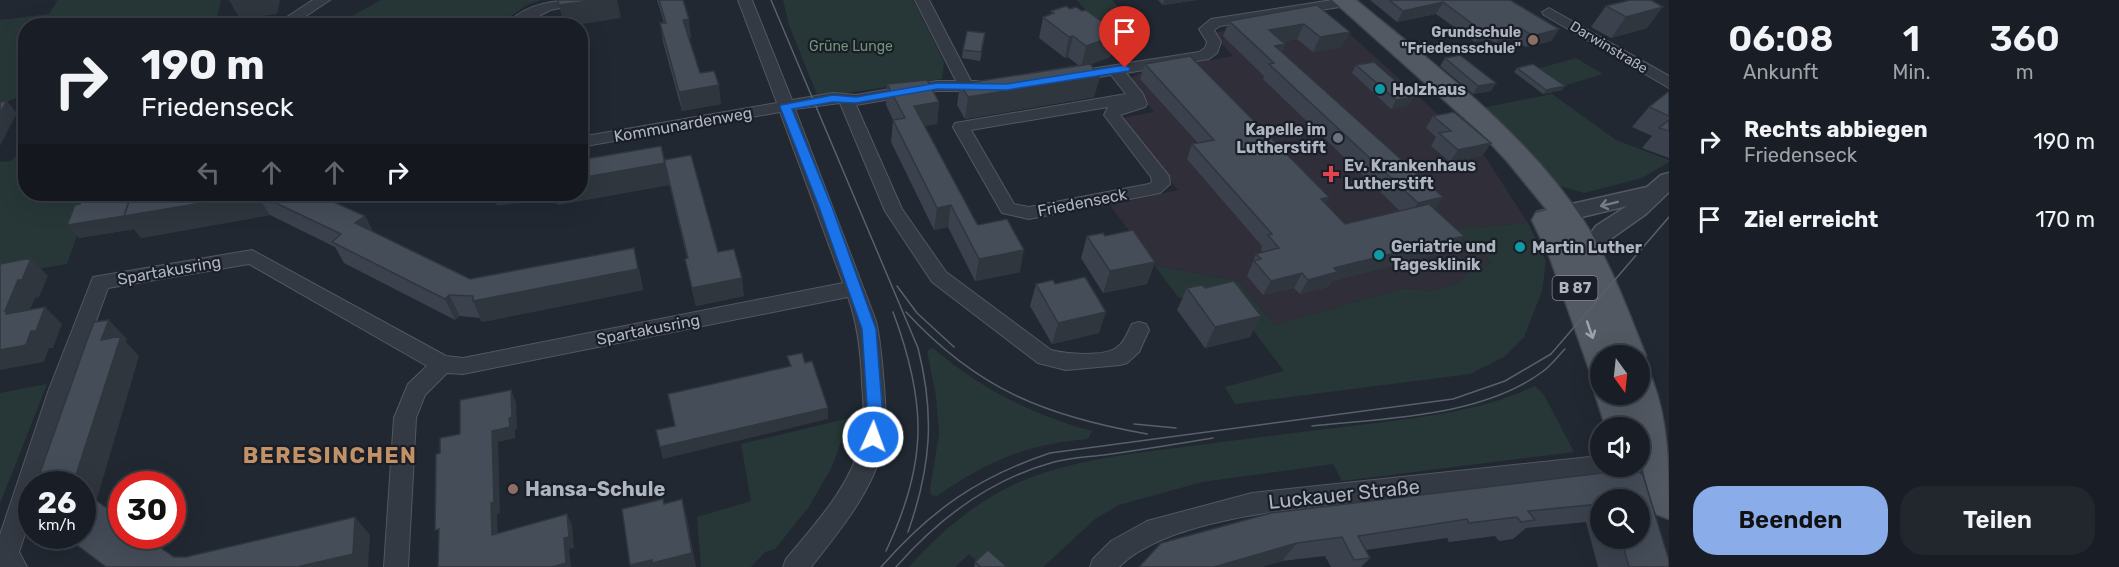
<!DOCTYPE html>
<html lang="de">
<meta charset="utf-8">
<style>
:root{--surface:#191e26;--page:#22272e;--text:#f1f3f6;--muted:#9fa2a7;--line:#373c43;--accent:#8aace9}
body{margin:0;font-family:Rubik,sans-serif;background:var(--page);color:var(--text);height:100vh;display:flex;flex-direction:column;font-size:22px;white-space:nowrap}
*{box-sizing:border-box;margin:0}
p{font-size:20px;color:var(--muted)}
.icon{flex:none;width:33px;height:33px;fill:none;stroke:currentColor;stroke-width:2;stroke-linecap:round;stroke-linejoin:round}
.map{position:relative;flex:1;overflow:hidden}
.side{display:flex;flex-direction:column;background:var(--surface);width:450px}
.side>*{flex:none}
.hud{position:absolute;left:18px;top:18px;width:570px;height:183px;border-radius:24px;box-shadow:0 6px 24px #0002,0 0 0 2px var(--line);background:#191e26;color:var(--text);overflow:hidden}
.needle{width:39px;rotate:165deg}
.tools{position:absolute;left:1590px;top:345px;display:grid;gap:12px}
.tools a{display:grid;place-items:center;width:60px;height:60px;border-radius:50%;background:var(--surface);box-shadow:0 6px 24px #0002,0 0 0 2px var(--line);font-size:30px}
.speed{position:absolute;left:18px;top:471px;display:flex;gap:12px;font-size:30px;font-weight:700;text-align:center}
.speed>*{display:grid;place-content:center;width:78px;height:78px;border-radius:50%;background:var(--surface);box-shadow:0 6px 24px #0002,0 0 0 2px var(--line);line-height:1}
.speed small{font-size:15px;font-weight:400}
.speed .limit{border:9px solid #d22;background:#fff;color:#111}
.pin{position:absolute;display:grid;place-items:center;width:51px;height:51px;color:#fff;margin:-62px -26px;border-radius:50% 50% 50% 0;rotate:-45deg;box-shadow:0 0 6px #0007}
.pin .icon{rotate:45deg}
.me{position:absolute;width:66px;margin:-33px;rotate:2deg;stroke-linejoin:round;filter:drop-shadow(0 0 4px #0008)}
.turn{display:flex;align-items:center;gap:21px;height:126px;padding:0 24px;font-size:27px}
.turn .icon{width:78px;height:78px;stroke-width:2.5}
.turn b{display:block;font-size:42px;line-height:51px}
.lanes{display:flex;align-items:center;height:57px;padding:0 24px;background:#0003;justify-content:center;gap:30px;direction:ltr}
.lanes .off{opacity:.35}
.eta{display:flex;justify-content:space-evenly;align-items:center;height:102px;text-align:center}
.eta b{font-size:36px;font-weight:600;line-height:42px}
.action{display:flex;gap:12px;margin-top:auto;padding:12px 24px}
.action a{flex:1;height:69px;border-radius:24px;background:var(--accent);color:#111;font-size:24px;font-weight:600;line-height:69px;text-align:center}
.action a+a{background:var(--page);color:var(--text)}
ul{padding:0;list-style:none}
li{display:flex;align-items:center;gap:18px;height:78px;padding:0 24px}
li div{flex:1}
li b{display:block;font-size:22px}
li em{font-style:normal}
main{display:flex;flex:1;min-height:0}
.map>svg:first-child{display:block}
</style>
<main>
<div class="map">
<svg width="1669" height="567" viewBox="0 0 1669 567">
<rect width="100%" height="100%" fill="#212832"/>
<path fill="#302e38" d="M1327,13L1486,158L1528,223L1455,229L1492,263L1474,268L1458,283L1433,291L1404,288L1274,325L1239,281L1154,265L1110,205L1178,190L1121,118L1154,112L1128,81L1139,73L1233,56L1212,33Z"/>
<path fill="#273737" d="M58,0H221L216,22L226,25L26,26L25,94L0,105V20L49,14Z
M381,0H541L527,5L497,25H336Z
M783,0H913L944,62L942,79L818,97L789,25Z
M1077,0H1112L1135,25L1103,30Z
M1576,58L1603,74L1563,86L1537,69Z
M1552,94L1616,140L1669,160V162L1642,178L1584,193L1560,186L1532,153L1482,108Z
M25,150L26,194H122L90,199L67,264L0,275V162L10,161Z
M1528,223L1546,261L1542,291L1524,337L1504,357L1470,374L1235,404L1225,387L1284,371L1222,289L1179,298L1154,265L1239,281L1274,325L1404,288L1433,291L1458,283L1474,268L1492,263L1454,229Z
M933,348C979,388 1033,415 1092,431L1088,439C1027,444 988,461 937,496L931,495L930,489L939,434L936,396L927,351Z
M47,384L0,504V393Z
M1535,386L1544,395L1574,452L1342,481L1333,464L1202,482L1119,505L1095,519L1043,567H983L969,554L955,567H909C938,534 974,503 1015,484C1068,460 1135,453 1192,446C1254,438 1315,430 1377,423C1432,416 1484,410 1535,386Z
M850,418L831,469L808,508L775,549L765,552L751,567H701L697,517L751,501L741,444Z"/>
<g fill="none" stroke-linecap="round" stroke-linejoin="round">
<g stroke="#525761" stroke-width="2">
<path id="minor" d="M313,0H330L291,26H273Z
M589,0L587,3L550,10L521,26H505C526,1 559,0 589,0Z
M738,0H752L792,100L833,93L856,95L937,81H956L915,0H929L971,81H985L993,86L985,91H937L856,105L902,209L946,272L1051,350C1066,354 1103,357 1116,348C1125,342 1127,333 1132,324L1139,322L1146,324L1149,330L1139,352L1127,363L1120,365L1066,370L1038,363L932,282L885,211L840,103L795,109L876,321C881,342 882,363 884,385C885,402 887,419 885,436C878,485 841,529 811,567H783L786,559C816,523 852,485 862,438C866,420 863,401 862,383C861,353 858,325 848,297L463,374L447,373L425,395L416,418L408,567H384L394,418L408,384L427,366L249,264L108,288L70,392L40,484H32V513L19,552L27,567H0V535L48,392L93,277L252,250L446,356L463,358L843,283L780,112L580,147V137L777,103Z
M1332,0H1352L1353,2L1346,6L1220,26L1214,30L1221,42L1217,53L1209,59L1126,73L1143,94L1147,104L1145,107L1120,115L1169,176L1170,184L1160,193L1029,219L1002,213L953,127L955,123L961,122L1126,94L1111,75L1071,82L1063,77L1071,72L1199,52L1205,48L1207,42L1199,29L1211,19ZM1108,107L1104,115L1151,177L1152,182L1149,184L1029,207L1014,204L971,130Z
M1549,8L1669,76V88L1544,15L1542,12Z
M1600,456V466H1611L1608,473L1600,476C1534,483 1468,491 1401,498C1327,506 1172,513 1119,567H1090L1093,559L1111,541L1147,521L1252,493Z
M1640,456L1647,459L1651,467L1647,474L1639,477L1631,474L1627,466H1640Z"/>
</g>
<g stroke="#525761" stroke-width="3">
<path id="tertiary" d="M1669,173V192L1646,214L1612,238L1595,261L1587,263L1579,261L1575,255L1596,226L1627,206L1545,226L1537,224L1534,218L1537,212L1545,210L1647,187L1661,175Z"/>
</g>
<g stroke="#3e434c" stroke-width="3">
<path id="primary" d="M1332,0H1356C1437,67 1527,133 1585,223C1611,264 1628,311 1646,356L1641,365L1640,366V356H1600V373L1589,369L1550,258L1532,220L1536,213L1547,210L1507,161L1481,133Z
M1640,375L1652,379C1669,423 1669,471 1669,519L1656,514C1644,487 1640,457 1640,428H1606L1595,394L1600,384V394H1640Z"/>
</g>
<use href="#minor" fill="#343a43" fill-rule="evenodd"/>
<use href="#tertiary" fill="#343a43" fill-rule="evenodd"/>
<use href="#primary" fill="#525963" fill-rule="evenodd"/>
<path stroke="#58606c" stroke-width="1.5" d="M771,0L918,348C935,415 931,467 908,532
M897,286L917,313L954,347
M906,312C977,389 1045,416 1147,434
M1134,424L1176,428
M1312,426C1385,418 1481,417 1542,372C1551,366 1558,356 1565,349
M886,551C928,462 927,403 893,312
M881,567C931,510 978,477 1050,453L1453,399L1505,381L1551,354L1669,217
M896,567C939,518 991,479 1054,462C1070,458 1087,457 1104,455C1140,450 1177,444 1213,438"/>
</g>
<path fill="#3b424d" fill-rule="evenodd" d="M657,0H683L691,38H689L700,73L721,104L682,111L663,42L660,23H664Z
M1158,0H1197L1163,5Z
M1370,0H1510L1559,29L1551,41L1526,47L1513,39L1496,43L1490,40L1475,42L1436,14L1397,22Z
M1317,5L1342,47L1313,52L1297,39L1282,42L1285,44L1282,52L1443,197L1435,209L1464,236L1454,250L1332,281L1328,287L1300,294L1294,288L1263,295L1247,276L1256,254L1263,252L1261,250L1262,246L1187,159L1192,144L1198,143L1140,79L1145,64L1329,197L1325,204L1345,224L1400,211L1263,79L1264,76L1223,36L1229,21Z
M1606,6L1647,28L1611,38L1591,27Z
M1070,9L1082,11L1109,27V31L1115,36L1110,57L1091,64L1100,76L1094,97L965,119L957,105L960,84L1078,65L1068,57L1065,58L1039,38L1043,17L1051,14V11Z
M984,41L980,61L962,58L963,50Z
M1445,58L1496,83L1491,91L1473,94L1440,66Z
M1356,65L1409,105L1391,109L1352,73Z
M1517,68L1562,90L1543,94L1514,72Z
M887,84L939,102L937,124L924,126L976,222L1020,272L975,281L948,227L934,230L891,142L893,120L886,105Z
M1669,93V158L1642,148L1652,136L1632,127L1649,107Z
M1433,116L1491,143L1482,156L1450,162L1431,146L1436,137L1426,128Z
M664,160L718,252L744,296L696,306L689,277L685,259L687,258L669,184V185L557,205Z
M84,194H139L140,195L316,194L365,216L373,232L470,279L639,269L643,290L482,322L480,318L460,316L455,320L344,263L335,247L270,215L141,238L134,229L79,238L80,204Z
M1087,236H1105L1155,262L1147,284L1103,293L1081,258Z
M1036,284H1055L1099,333L1052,344L1030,306Z
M1187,288L1250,337L1205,348L1177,310Z
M1635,469L1669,567H1598L1586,522L1526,528L1513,539L1499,541L1495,536L1449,542L1447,538L1366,550L1370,558L1361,567H1331L1325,556L1282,561L1261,567H1139ZM1600,500H1640V538H1600Z
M975,562L1007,567H974Z"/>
<path fill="#30363e" d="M229,0H280L277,14L240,19Z
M597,0H617L621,18L570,26H564L559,5Z
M1164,0H1197L1163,5Z
M1443,2L1436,14L1397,22L1403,11Z
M1663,7L1647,28L1611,38L1626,17Z
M689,19L691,38H686L683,20Z
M1304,24L1297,39L1263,45L1269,30Z
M1109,27L1107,39L1115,36L1110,57L1081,68L1086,46L1105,29Z
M1497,28L1490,40L1475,42L1482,31Z
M1520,28L1513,39L1496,43L1503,32Z
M1559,29L1551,41L1526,47L1533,36Z
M1350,32L1342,47L1313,52L1320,37Z
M1073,36L1068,57L1065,58L1069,37Z
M1285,44L1278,59L1275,46Z
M1100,76L1094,97L965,119L968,97Z
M1496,83L1491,91L1473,94L1478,86Z
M719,85L721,104L682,111L679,92Z
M1565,86L1562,90L1543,94L1546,90Z
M1414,97L1409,105L1391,109L1396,100Z
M7,101L17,113L0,146V113Z
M939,102L937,124L912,128L914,106Z
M1491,143L1482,156L1450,162L1458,150Z
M665,163L669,185L557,205L553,194H580V178Z
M132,194H139L144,200L256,194L270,215L141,238L134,229L79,238L67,225Z
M492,194H545L546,198L497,206Z
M1329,197L1321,212V199Z
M1443,197L1433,213L1408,219L1418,203Z
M951,205L948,227L934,230L937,208Z
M365,216L376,238L355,223Z
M1464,236L1454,250L1332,281L1328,287L1300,294L1308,280L1334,268Z
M634,248L643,290L482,322L473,301Z
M1024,250L1020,272L975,281L979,259Z
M31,258L48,276L39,297L35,298L23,326L0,315L18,280Z
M1155,262L1147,284L1103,293L1110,271Z
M1302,273L1294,288L1263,295L1271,281Z
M742,278L744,296L696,306L692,288Z
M449,295L460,316L455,320L445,299Z
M45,307L62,324L53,348H49L44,362L0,370V350L31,331Z
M1106,312L1099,333L1052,344L1058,323Z
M1261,316L1250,337L1205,348L1215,327Z
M109,320L127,339L126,342L139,356L97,499L82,502V484H56L101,340Z
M511,390L516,402L517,429H515V438L498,442L500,513L497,514L498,546L492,535L491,503L492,431L509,418Z
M828,408V419L663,459L660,447Z
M682,499L687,518L696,567H631L630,565Z
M567,514L572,525L574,548L569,549L571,567H552L564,538Z
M355,517L370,535L368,567H297Z
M1297,543L1282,561L1261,567H1214Z"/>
<path fill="#454d59" stroke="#30363e" stroke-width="1.5" d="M558,0H597L559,5Z
M659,0H683L689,19L683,20L700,73L714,71L719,85L679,92L660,23H666Z
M1389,0H1510L1559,29L1533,36L1520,28L1503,32L1497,28L1482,31L1443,2L1403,11Z
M1630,0H1651L1663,7L1626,17L1606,6Z
M1317,5L1350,32L1320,37L1304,24L1269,30L1285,44L1275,46L1443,197L1418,203L1269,64L1274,63L1229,21Z
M1066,6L1070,9L1076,7L1082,11L1086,10L1109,27L1105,29L1115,36L1086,46L1073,36L1069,37L1043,17L1054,13L1051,11Z
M967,31L985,33L981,52L963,50Z
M1460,55L1496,83L1478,86L1445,58Z
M1190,56L1329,197L1321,199L1345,224L1429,204L1464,236L1334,268L1337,272L1308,280L1302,273L1271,281L1254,261L1261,259L1256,254L1279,248L1268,235L1272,234L1192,144L1214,140L1145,64Z
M1374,62L1414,97L1396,100L1356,65Z
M1090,64L1100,76L968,97L960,84Z
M1533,64L1565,86L1546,90L1517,68Z
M927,80L939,102L914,106L976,222L978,225L1007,219L1024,250L979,259L951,205L937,208L893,120L905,118L887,84Z
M1668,92L1669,93V116L1649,107Z
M7,101L0,113V102Z
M1454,112L1491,143L1458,150L1439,133L1451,131L1433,116Z
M1669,120V131L1659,128Z
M661,146L665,163L580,178V160Z
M691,155L718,252L734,249L742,278L692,288L685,259L688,258L664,160Z
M84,194H132L124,216L67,225L75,205L80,204Z
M150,194H256L124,216L130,197Z
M257,194H316L365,216L355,223L470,279L634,248L638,269L473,301V296L449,295L445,299L332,242L341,234Z
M1133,230L1155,262L1110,271L1087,236L1103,233L1105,236Z
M31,258L22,280H18L5,311L7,310L6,314L45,307L36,331H31L26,345L0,350V264Z
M1085,277L1106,312L1058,323L1036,284L1053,280L1055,284Z
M1234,281L1261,316L1215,327L1187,288L1202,285L1205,288Z
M109,320L101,340L121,336L74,481L56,484H36L86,343L94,322Z
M802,353L805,363L812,361L828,408L660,447L656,430L675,426L668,394L791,366L787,356Z
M511,390L512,417L509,418L510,427L492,431L494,502L491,503L492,535L567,514L569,537L564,538L566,563L552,567H438L439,529L435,530L436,454L440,453V438L460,434V400Z
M1635,469L1643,475L1669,560V567H1629L1621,538H1640V500H1600V504L1528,511L1535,520L1521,522L1517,517L1469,523L1467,519L1358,536L1370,558L1354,560L1342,537L1297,543L1214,567H1139L1161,543L1271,513Z
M82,490L122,519V536H144L174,557H186L355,517L353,554L297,567H106L65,536H82Z
M663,499L664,504L682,499L692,553L652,563V560L630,565L622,509Z
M988,550L1007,567H979L980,566L975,562Z"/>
<defs><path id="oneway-shaft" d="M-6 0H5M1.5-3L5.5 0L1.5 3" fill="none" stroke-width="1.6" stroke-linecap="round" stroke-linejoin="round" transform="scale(1.5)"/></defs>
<use stroke="#777d88" href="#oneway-shaft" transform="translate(1609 204) rotate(166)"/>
<use stroke="#9ca2ad" href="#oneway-shaft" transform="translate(1590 330) rotate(71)"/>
<path fill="#1a73e8" stroke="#114b97" stroke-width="1.5" d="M1125,65L1130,68L1129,71L1007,90L937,89L856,103L833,102L792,109L832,207L876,329L882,405L881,437L879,442L873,444L867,442L865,437L867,405L862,329L819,207L780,107L781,105L833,95L856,97L937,83L1007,84Z"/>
<g fill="#8d6e63" stroke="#1a1f27" stroke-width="2">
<circle cx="1533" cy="40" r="6"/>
<circle cx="513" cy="489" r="6"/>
</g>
<g fill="#0f9aa8" stroke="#1a1f27" stroke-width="2">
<circle cx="1380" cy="89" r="6"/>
<circle cx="1520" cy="247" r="6"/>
<circle cx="1379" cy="255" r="6"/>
</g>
<circle fill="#6b7280" stroke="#1a1f27" stroke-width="2" cx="1338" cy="138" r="6"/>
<path fill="#e0444e" stroke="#1a1f27" stroke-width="2" d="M1328 165h6v6h6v6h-6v6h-6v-6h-6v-6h6z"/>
<g text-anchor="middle" stroke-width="4.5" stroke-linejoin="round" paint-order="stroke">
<g font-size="14" font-weight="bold" fill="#aeb4c0" stroke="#1a1f27" text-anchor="end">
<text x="1521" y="37">Grundschule<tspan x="1521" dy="16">"Friedensschule"</tspan></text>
</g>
<g font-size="14" fill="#709379" stroke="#1a1f27">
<text x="851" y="51">Grüne Lunge</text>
</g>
<g font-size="14" fill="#aeb4c0" stroke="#1a1f27">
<text transform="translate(1609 47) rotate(31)" y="5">Darwinstraße</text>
</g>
<rect fill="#1a1f27" stroke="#828792" stroke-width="1.5" x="1552.5" y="276" width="45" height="24" rx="4.5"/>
<g font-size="15" font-weight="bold" fill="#aeb4c0">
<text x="1575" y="293">B 87</text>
</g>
<g font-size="16" font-weight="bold" fill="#aeb4c0" stroke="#1a1f27" text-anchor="start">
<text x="1392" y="95">Holzhaus</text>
<text x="1326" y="135" text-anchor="end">Kapelle im<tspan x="1326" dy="18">Lutherstift</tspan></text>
<text x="1344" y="171">Ev. Krankenhaus<tspan x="1344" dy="18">Lutherstift</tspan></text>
<text x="1391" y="252">Geriatrie und<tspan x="1391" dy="18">Tagesklinik</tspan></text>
<text x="1532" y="253">Martin Luther</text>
</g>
<g font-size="16" fill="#aeb4c0" stroke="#1a1f27">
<text transform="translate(683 124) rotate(-10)" y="6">Kommunardenweg</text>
<text transform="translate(1082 202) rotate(-11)" y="6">Friedenseck</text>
<text transform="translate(169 270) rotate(-10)" y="6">Spartakusring</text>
<text transform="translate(648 329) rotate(-11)" y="6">Spartakusring</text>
</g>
<g font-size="20" font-weight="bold" fill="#aeb4c0" stroke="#1a1f27" text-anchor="start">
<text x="525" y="496">Hansa-Schule</text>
</g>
<g font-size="20" fill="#aeb4c0" stroke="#1a1f27">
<text transform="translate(1344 494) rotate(-6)" y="7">Luckauer Straße</text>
</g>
<g font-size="22" font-weight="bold" letter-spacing="1.5" fill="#c39166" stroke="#1a1f27">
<text x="330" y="463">BERESINCHEN</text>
</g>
</g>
</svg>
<div class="tools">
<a><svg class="needle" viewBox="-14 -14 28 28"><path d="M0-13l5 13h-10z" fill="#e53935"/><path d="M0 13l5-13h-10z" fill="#9fa2a7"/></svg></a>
<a><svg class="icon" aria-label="sound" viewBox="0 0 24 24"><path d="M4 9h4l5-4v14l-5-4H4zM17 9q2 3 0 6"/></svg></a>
<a><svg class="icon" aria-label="search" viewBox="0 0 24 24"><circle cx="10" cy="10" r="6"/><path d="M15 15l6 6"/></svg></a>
</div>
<div class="speed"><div>26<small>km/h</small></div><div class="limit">30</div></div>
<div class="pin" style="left:1125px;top:68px;background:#d93025"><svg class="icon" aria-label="arrive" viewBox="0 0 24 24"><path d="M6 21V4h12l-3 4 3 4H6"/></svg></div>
<svg class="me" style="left:873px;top:437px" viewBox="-20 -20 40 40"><circle r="17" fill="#1a73e8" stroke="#fff" stroke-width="3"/><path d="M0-11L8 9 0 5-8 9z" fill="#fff"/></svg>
<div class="hud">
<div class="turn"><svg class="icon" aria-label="right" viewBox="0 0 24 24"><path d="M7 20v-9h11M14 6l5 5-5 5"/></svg><div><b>190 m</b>Friedenseck</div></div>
<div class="lanes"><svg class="icon off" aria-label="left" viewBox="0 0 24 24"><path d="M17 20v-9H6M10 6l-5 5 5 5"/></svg><svg class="icon off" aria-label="ahead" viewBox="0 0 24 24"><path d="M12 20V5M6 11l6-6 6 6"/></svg><svg class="icon off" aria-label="ahead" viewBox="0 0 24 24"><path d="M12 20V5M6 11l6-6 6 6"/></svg><svg class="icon" aria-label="right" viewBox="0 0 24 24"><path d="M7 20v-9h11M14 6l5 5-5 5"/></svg></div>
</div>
</div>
<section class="side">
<div class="eta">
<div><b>06:08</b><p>Ankunft</p></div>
<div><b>1</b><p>Min.</p></div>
<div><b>360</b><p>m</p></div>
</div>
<ul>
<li><svg class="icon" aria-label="right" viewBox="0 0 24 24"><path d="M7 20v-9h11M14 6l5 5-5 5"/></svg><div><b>Rechts abbiegen</b><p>Friedenseck</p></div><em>190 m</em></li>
<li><svg class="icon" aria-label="arrive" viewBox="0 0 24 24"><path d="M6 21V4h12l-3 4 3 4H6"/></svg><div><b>Ziel erreicht</b></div><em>170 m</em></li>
</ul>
<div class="action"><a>Beenden</a><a>Teilen</a></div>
</section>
</main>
